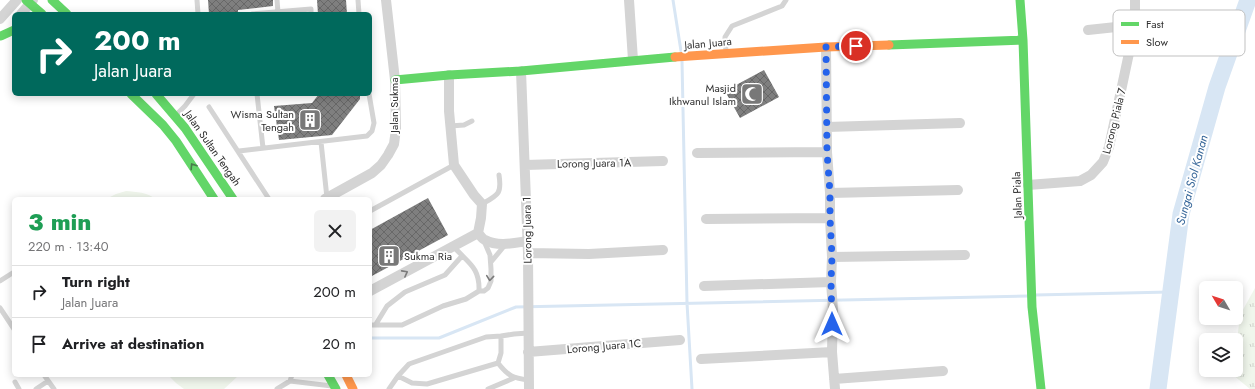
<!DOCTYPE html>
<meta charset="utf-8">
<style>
:root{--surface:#fff;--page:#f2f2f2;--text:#202124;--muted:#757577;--line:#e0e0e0}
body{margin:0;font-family:Jost,sans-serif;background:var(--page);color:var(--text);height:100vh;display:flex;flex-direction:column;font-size:15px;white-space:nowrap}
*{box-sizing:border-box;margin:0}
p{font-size:13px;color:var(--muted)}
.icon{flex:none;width:22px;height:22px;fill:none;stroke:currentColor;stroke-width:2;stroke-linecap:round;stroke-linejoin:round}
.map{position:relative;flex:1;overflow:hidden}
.panel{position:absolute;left:12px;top:197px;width:360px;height:180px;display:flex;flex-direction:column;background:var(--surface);border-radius:6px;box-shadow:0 2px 10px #0003}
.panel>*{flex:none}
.top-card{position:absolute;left:12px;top:12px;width:360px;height:84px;border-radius:6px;box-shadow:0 2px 10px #0003;background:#00695c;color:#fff;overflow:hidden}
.needle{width:26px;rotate:309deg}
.buttons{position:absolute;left:1199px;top:281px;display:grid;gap:8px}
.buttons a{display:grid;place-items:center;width:44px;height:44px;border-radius:6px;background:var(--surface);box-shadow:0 2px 10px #0003;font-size:20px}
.pin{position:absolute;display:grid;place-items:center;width:34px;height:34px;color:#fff;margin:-17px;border:2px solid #fff;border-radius:50%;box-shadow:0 1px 4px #0007}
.me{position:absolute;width:44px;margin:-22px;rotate:0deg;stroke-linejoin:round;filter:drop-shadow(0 0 3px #0008)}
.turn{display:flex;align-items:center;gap:14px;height:84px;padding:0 16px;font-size:18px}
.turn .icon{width:52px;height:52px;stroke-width:2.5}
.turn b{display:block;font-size:28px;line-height:34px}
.round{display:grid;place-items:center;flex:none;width:42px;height:42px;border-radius:6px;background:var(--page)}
.head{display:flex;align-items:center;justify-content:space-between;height:68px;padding:0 16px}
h1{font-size:24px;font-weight:800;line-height:30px;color:#1e9e55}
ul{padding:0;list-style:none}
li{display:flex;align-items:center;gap:12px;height:52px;padding:0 16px;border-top:1px solid var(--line)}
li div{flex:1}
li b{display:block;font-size:15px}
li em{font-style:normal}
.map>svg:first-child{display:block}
</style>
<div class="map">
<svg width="1255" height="389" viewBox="0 0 1255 389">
<defs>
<pattern id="grass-tufts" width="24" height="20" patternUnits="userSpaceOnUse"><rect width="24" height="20" fill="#f0f6ec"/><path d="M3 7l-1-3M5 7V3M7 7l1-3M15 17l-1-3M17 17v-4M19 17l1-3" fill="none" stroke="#ced3cb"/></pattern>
<pattern id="building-cross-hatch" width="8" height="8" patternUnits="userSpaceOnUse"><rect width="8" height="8" fill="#7f7f7f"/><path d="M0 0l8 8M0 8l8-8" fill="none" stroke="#686868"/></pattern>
</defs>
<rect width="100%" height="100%" fill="#fff"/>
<path fill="url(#grass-tufts)" d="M1255,288V389H1250L1233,375L1234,370H1236V350L1240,315Z"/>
<path fill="#f0f6ec" d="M126,191C136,192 148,192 155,199H106L116,194Z
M168,375H239L224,389H184L176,383Z"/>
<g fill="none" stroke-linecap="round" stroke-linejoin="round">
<path stroke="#d8e6f4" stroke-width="3" d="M673,0L681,51
M682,61L687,303L692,389
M1035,295L1170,292
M370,338H439L516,307L1028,296"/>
<path stroke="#d8e6f4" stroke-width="17" d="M1158,389L1181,214L1217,87L1248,0"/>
</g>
<path fill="url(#building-cross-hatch)" d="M208,0H273V6L238,10V14H209Z
M317,0H346L347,14H318Z
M764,70L779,97L740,118L725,91Z
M319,94H360V99L332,135L279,140L274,106L312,103Z
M428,198L448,235L370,277V230Z"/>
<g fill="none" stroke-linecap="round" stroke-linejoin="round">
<path stroke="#d4d4d4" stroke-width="5" d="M197,0L198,14
M277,0L278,12
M358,0L359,14
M252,14L311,9V14
M726,52L725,37L732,26L782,6L786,0
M257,94L263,148
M209,107L269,199
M176,115L185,106L194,94
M450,126L464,125L472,121
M321,142L327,198
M239,151L367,136L372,131L374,123L369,94
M482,204C498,195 502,194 499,175
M370,211L454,165
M454,247C468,263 480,267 479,291
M491,262L505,245
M0,281L14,272
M0,308L14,329
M376,324L387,306L405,292L445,275L462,256
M370,325H402L443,306L466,299L479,291H484L488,288L491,281V269L490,255L484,241
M501,336L514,334L528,333
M44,375L54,389
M398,376L412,383L427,384L498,363
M290,381L292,375
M15,382L19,389
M36,389L48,381
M277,389L290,381L332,386
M389,389L398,376L409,364L486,337L501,336V353L498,363C508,376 513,378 528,380
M488,389L514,378"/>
<path stroke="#d4d4d4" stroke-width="10" d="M629,0L633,60
M21,14L33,0
M0,19L17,0
M1088,30L1135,25
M826,47L827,152L830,193V218L832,257L831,282L833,310L832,352L835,389
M521,71L528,253L529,389
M827,127L960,123
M697,153L827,152
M525,165L663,161
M1028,185L1080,181L1091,175L1103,162L1109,147L1135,25V0
M830,193L958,190
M325,199L372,173L381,165L388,155L394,144L396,129L395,80L386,0
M706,219L830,218
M478,233C480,235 482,239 485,240C498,247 514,243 527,241
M528,253L589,254L663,250
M832,257L965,255
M704,286L831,282
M370,291L478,233L481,218L482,204L474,195L454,165L449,111V75
M528,352L680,340
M701,359L832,352
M834,379L943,371"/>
<path stroke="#63d668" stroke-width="9" d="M26,0L42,14
M52,0L67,14
M1020,0L1023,40L1032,307L1041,389
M1,36L14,30
M889,45L1023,40
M395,80L449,75L521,71L675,57
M131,94L163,125L176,141L214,199
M156,94L185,128L233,199
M328,375L336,389"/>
<path stroke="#ff974d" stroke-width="9" d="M675,57L826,47L889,45
M346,375L353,389"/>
</g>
<defs><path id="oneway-chevron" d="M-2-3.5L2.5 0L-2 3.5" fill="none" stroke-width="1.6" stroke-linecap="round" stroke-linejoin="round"/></defs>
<use stroke="#477b49" href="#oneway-chevron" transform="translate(193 166) rotate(-123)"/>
<g stroke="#7a7a7a">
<use href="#oneway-chevron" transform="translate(405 273) rotate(-28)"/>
<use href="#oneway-chevron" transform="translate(490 278) rotate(96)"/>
</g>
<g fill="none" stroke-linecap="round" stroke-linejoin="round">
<path stroke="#2563eb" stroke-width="7" stroke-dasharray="0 12.6" d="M832,324L831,282L832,257L830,218V193L827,152L826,47L856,46"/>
</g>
<defs>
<g id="mosque-square" transform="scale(1.15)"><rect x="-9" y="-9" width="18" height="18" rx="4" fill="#787878" stroke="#fff"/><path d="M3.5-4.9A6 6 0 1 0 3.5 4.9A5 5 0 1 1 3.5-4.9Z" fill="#fff"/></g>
<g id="building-square" transform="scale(1.15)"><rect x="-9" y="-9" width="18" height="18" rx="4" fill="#787878" stroke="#fff"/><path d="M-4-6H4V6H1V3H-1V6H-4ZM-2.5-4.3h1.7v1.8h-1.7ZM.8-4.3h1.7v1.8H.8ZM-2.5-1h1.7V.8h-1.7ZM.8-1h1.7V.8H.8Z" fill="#fff"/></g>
</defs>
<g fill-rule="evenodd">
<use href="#mosque-square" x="752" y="94"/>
<use href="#building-square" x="310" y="120"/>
<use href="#building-square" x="389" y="256"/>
</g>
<g text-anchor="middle" stroke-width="4" stroke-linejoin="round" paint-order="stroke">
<g font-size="11" fill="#303030" stroke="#fff">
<text transform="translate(708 43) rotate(-5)" y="4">Jalan Juara</text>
<text transform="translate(394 105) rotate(-90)" y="4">Jalan Sukma</text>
<text transform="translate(1114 121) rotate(-76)" y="4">Lorong Piala 7</text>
<text transform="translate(213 148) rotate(55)" y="4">Jalan Sultan Tengah</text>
<text transform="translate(594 163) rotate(-1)" y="4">Lorong Juara 1A</text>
<text transform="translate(1017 195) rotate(-92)" y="4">Jalan Piala</text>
<text transform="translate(527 230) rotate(-91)" y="4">Lorong Juara 1</text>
<text transform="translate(604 346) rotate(-5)" y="4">Lorong Juara 1C</text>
</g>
<g font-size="11" fill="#303030" stroke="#fff" text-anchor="end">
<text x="736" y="92">Masjid<tspan x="736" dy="13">Ikhwanul Islam</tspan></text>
<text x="294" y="118">Wisma Sultan<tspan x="294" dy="13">Tengah</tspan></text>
<text x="404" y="260" text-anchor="start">Sukma Ria</text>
</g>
<g font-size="12" font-style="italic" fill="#366699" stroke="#fff">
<text transform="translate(1192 180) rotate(-75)" y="4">Sungai Siol Kanan</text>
</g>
</g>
<rect x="1113" y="10" width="132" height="46" rx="6" fill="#fff" stroke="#c1c1c1" stroke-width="1"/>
<rect x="1121" y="22" width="18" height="4" fill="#63d668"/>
<rect x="1121" y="40" width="18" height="4" fill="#ff974d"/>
<g font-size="11" fill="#303030">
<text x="1146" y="28">Fast</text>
<text x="1146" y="46">Slow</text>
</g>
</svg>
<div class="buttons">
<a><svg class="needle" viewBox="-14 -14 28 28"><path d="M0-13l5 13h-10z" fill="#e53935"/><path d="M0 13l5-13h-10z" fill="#757577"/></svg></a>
<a><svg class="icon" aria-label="layers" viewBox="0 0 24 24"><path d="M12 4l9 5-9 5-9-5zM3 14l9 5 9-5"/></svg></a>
</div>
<div class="pin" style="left:856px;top:46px;background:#d93025"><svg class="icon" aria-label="arrive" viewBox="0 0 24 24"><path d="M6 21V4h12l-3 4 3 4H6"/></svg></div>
<svg class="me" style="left:832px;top:324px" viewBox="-20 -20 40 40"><path d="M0-17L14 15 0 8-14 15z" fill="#2563eb" stroke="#fff" stroke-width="4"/></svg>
<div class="top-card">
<div class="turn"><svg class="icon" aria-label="right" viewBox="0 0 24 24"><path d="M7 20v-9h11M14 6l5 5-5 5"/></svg><div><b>200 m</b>Jalan Juara</div></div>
</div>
<section class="panel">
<div class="head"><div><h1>3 min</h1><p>220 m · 13:40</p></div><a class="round"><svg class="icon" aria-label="close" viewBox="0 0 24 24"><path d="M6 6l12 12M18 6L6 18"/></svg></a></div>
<ul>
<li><svg class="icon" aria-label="right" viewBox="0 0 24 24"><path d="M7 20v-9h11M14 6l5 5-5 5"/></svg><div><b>Turn right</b><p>Jalan Juara</p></div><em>200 m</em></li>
<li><svg class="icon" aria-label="arrive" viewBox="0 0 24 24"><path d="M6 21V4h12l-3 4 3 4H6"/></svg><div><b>Arrive at destination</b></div><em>20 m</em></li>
</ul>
</section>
</div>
